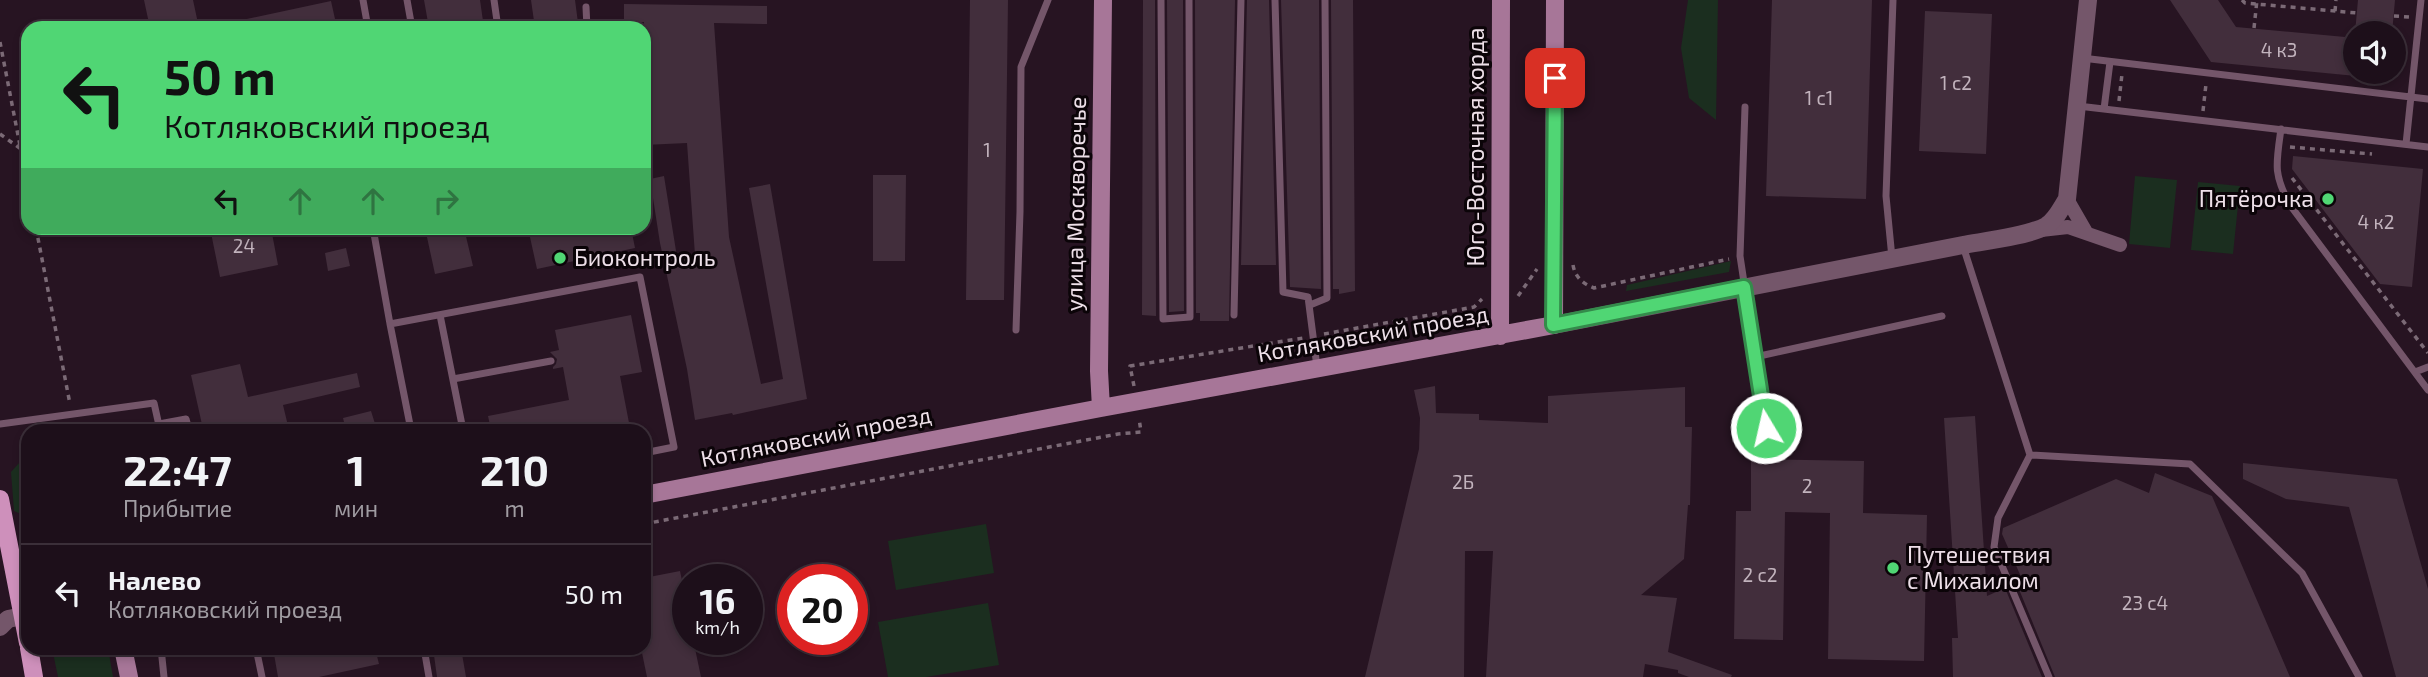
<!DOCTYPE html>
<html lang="ru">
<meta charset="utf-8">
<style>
:root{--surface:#1d0f1a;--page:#251823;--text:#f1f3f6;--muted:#a09ca2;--line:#3b2f39}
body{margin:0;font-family:"Exo 2",sans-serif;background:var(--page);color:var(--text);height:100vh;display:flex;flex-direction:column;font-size:26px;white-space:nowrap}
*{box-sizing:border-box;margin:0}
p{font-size:23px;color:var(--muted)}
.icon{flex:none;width:38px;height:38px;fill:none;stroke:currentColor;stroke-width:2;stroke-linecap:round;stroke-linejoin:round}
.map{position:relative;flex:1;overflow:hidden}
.drawer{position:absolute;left:21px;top:424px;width:630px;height:231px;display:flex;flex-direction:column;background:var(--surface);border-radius:21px;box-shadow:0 4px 10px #0003,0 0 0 2px var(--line)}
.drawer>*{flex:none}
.top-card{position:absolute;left:21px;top:21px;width:630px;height:214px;border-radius:21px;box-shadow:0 4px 10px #0003,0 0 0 2px var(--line);background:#50d674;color:#111;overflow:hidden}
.controls{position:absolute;left:2343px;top:21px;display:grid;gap:14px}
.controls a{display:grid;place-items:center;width:63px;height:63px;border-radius:50%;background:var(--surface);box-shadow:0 4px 10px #0003,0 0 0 2px var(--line);font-size:35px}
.speed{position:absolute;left:672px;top:564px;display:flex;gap:14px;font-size:35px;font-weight:700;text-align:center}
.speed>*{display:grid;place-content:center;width:91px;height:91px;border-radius:50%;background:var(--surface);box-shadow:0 4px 10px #0003,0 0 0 2px var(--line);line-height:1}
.speed small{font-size:18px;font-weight:400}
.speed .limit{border:10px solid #d22;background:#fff;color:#111}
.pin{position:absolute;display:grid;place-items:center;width:60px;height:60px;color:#fff;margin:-30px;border-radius:14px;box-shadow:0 4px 10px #0006}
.me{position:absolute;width:77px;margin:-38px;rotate:351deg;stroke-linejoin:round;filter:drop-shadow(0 0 5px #0008)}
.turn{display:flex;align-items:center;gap:24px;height:147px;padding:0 28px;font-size:32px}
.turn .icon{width:91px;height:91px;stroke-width:2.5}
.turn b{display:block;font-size:49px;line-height:60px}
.lanes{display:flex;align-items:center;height:66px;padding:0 28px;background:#0003;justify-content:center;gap:35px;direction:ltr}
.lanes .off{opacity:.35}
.eta{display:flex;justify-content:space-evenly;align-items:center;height:119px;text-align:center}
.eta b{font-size:42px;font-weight:700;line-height:49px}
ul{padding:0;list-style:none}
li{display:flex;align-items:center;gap:21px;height:98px;padding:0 28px;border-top:2px solid var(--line)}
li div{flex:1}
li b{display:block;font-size:26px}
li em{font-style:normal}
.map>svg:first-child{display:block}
</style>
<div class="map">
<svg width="2428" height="677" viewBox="0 0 2428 677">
<rect width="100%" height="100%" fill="#271422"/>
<path fill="#1b2e1f" d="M1688,0H1718L1716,120L1689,98L1681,48Z
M2135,176L2177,180L2170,248L2129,244Z
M2198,182L2240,186L2233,254L2191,250Z
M1731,261L1729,272L1626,291L1627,285Z
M28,453V517L14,511L11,472Z
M986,524L994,573L896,590L888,541Z
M988,603L999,665L926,677H888L878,622Z
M52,648H99L109,654L113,677H58Z"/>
<path fill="#422e3c" d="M144,0H193L199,28H150Z
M424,0H480L484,28H429Z
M531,0H575L578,23L535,28Z
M970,0H1008L1004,300H966Z
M1143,0H1155L1156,316L1142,315Z
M1167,0H1183L1184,311L1169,312Z
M1195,0H1235L1229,321H1200V313H1196Z
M1247,0H1269L1276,265H1241Z
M1281,0H1319L1321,289L1290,287Z
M1331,0H1353L1355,291L1339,294V289H1333Z
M1772,0H1872L1866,199L1766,196Z
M2170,0H2218L2236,27L2356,38V76L2211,62Z
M2358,0H2395L2392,33H2355Z
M331,1L337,28H234L233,22Z
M624,4L767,6V24L714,23L729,237L761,384L783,379L749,188L770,184L807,399L733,415L732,413L695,420L687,369L660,243L650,179L664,176L677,257L695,255L687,143L644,145V22H624Z
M1925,11L1992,14L1986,154L1919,151Z
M2293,156L2423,169L2412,287L2380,284L2292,169Z
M873,175H906L905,261H873Z
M210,228H271L278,265L220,277Z
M425,228H464L473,266L435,274Z
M528,228H631L635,248L537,269Z
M346,248L350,266L328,271L325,253Z
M631,315L642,372L620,376L630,428L618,430H491L488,416L569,400L563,367L553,369V367L556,364L557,359L550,352L559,350L555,330Z
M240,364L248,397L357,373L360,387L283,405L289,430H241L239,422L203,429L191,375Z
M1435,386L1436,413L1479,414V420L1548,423V396L1685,387V427H1692L1690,505H1688L1684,559L1641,595L1677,598L1668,652L1732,675L1731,677H1689L1678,673V670L1645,664L1643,677H1486L1493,551H1465L1464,677H1365L1419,449L1420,418L1414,390Z
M371,411L377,430H346L343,418Z
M1975,416L1987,596L2005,588L2042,677H1953L1952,638H1958L1944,418Z
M1751,459L1864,461L1863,513L1927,515L1924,661L1828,659L1830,513L1785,512L1783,640L1734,639L1736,511H1751Z
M2243,463L2397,479L2428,589V677H2396L2349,507L2286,499L2243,479Z
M2155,473L2212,496L2290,677H2055L2016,582L2022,579L2002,534L2003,528L2116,479L2149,493Z
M680,571L688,610V639H693L701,677H647L641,648H644V578Z
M303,648H375L379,664L319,677H278L274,654Z
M433,648H461L466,677H437Z"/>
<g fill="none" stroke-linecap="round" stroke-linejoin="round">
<path stroke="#7b6a76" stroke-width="3.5" stroke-dasharray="5 5" stroke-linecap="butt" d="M2242,0L2245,3L2357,13
M2335,11L2336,0
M2394,16L2409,17
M2254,28L2257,0
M0,42L28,187
M2119,101L2122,74
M2203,111L2206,84
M0,134L21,149
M2290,147L2372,154
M2292,178L2428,353
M36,228L70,404
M1573,265C1575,277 1583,284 1594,288L1729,259
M1518,296L1537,269
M1324,334L1474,307L1482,299
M1134,386L1130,366L1303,338
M644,524L1118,434L1141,432L1139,418"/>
<path stroke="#74566a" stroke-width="7" d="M363,0L368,28
M407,0L412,28
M494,0L498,28
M1161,0L1163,319L1190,317L1189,0
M1275,0L1283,292L1308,297L1317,367
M586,7L587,28
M2082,58L2428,99
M2078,106L2428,147
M1745,107L1740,256L1766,428
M2104,109L2110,62
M2281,129C2276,164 2273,174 2290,205L2428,390
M2406,144L2421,0
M373,228L390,324
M1963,246L2030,455L1998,518L1994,547L2049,677
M1892,258L1886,196L1893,0
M1310,305L1327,298L1325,0
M440,315L463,430
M1234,315L1241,0
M1016,330L1020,212L1021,67L1048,0
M1755,357L1942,316
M2415,372L2428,367
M453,379L551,361
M0,424L154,403L160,430
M159,424L186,419L189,430
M411,430L390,324L640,277L674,447L644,453
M2030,455L2190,464L2302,573L2359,677
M161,648L164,677
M256,648L262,677
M424,648L429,677"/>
<path stroke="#74566a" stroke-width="14" d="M2067,199L2086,232
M2041,230L2068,227L2120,245"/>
<path stroke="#74566a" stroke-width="18" d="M1554,325L1963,245C1985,241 2028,236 2046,226C2056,220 2061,208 2067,199L2088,0
M0,627L8,619L23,616"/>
<path stroke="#a77698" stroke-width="18" d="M1500,336L1501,0
M1101,408L1099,371L1103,0
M644,495L1101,408L1554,325L1555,0
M123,648L129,677"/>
<path stroke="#ce90bb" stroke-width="18" d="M0,499L28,643
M29,648L34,677"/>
</g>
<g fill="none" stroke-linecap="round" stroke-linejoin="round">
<g stroke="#348b4b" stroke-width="18">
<path id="route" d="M1555,78L1553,325L1744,287L1766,428"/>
</g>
<use href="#route" stroke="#50d674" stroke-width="12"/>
</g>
<g fill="#50d674" stroke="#0b0408" stroke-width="2.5">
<circle cx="2328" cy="199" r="7"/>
<circle cx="560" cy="258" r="7"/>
<circle cx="1893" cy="568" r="7"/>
</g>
<g text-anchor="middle" stroke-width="6" stroke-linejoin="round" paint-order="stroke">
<g font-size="19" fill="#c2b3bd">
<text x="2279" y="57">4 к3</text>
<text x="1956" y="90">1 с2</text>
<text x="1819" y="105">1 с1</text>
<text x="987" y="157">1</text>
<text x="2376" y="229">4 к2</text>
<text x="244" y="253">24</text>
<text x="1463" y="489">2Б</text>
<text x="1807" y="493">2</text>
<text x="1760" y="582">2 с2</text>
<text x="2145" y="610">23 с4</text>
</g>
<g font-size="23" fill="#eddfe8" stroke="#0b0408">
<text transform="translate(1476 147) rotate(-90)" y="8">Юго-Восточная хорда</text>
<text transform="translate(1076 204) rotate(-89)" y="8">улица Москворечье</text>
<text transform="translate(1373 334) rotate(-10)" y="8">Котляковский проезд</text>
<text transform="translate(816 437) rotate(-11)" y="8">Котляковский проезд</text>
</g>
<g font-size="23" fill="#eddfe8" stroke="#0b0408" text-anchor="start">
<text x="2314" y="207" text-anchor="end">Пятёрочка</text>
<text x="574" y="266">Биоконтроль</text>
<text x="1907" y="563">Путешествия<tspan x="1907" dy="26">с Михаилом</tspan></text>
</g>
</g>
</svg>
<div class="controls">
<a><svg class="icon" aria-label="sound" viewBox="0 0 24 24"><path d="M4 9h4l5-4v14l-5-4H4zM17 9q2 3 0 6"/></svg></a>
</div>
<div class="speed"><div>16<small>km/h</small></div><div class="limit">20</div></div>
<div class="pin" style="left:1555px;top:78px;background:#d93025"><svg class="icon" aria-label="arrive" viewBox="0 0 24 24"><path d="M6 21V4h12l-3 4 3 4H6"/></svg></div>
<svg class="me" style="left:1766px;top:428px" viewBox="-20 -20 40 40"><circle r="17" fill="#50d674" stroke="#fff" stroke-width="3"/><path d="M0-11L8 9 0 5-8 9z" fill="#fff"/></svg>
<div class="top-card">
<div class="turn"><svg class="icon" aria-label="left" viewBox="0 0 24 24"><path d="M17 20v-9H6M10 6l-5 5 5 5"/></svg><div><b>50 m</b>Котляковский проезд</div></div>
<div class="lanes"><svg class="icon" aria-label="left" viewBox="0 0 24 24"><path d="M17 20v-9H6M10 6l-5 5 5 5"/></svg><svg class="icon off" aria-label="ahead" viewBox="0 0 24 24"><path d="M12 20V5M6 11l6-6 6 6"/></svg><svg class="icon off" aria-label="ahead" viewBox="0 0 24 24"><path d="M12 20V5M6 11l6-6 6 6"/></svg><svg class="icon off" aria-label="right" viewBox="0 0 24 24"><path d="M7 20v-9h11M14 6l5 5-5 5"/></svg></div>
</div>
<section class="drawer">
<div class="eta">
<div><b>22:47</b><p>Прибытие</p></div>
<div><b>1</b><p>мин</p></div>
<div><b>210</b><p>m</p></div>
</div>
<ul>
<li><svg class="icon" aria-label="left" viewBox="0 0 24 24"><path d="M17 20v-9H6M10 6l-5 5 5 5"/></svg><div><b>Налево</b><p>Котляковский проезд</p></div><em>50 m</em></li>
</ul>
</section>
</div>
